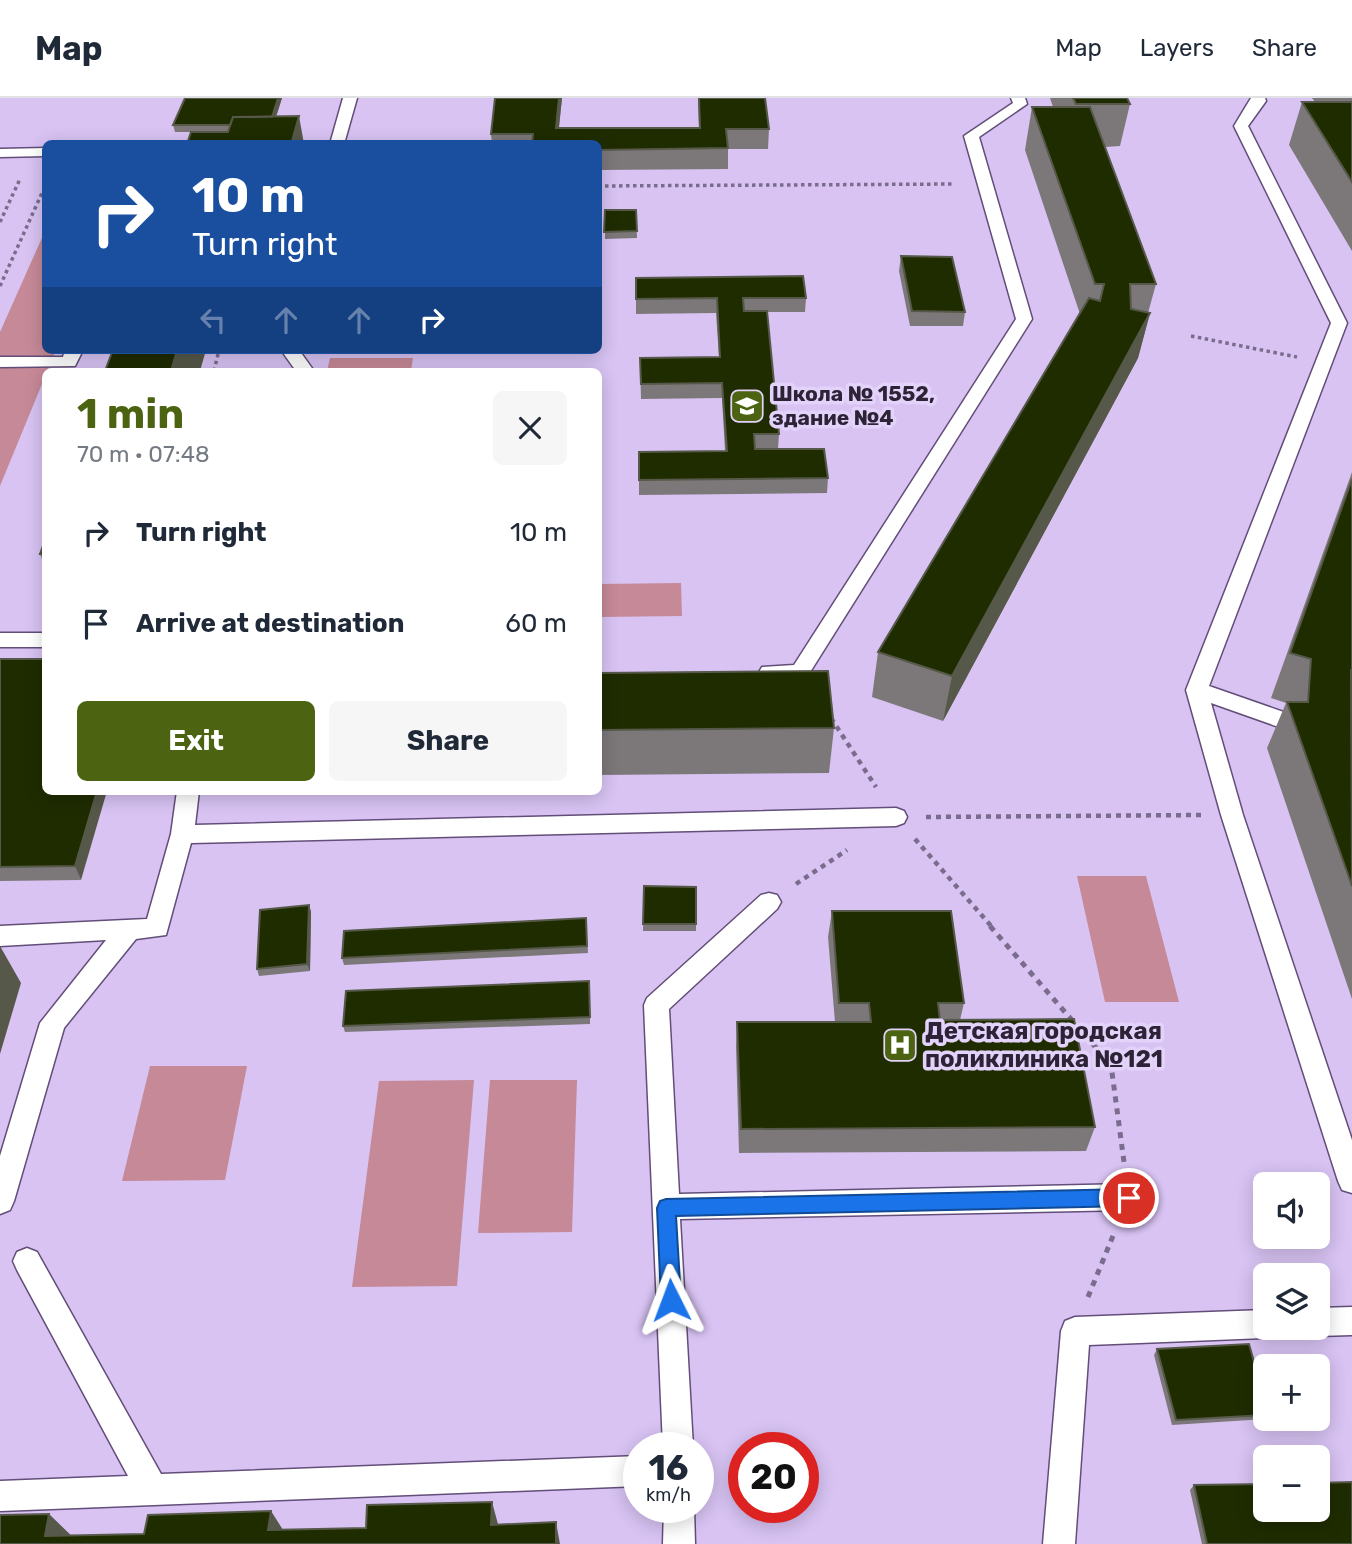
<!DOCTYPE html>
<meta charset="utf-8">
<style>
:root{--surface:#fff;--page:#f6f6f7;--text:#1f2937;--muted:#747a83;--line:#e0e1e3;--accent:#4c6311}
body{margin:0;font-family:Rubik,sans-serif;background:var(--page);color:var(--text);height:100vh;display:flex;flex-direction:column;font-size:26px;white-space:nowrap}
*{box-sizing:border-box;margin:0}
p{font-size:23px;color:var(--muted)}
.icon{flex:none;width:38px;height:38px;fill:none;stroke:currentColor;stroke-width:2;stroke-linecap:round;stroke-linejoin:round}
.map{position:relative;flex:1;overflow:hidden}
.drawer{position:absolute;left:42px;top:270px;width:560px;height:427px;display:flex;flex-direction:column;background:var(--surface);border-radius:10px;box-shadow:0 4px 18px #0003}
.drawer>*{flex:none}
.hud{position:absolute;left:42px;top:42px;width:560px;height:214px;border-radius:10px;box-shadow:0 4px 18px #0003;background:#1a4fa0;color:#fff;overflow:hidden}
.fabs{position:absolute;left:1253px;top:1074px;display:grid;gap:14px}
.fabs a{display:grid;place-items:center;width:77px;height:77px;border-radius:10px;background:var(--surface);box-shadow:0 4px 18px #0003;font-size:35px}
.speed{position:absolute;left:623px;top:1334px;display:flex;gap:14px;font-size:35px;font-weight:700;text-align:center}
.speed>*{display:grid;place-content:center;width:91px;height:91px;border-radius:50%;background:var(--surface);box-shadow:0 4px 18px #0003;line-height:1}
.speed small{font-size:18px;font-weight:400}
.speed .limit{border:10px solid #d22;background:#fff;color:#111}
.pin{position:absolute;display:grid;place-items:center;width:60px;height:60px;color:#fff;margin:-30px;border:4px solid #fff;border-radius:50%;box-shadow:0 2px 7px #0007}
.me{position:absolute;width:77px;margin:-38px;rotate:357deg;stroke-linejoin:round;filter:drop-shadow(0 0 5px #0008)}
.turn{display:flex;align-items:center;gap:24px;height:147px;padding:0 35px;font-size:32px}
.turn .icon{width:91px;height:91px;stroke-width:2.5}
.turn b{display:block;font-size:49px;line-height:60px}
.lanes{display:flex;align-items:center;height:66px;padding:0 35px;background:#0003;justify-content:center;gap:35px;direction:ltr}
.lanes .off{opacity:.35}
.round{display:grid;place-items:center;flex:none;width:74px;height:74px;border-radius:10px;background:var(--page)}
.head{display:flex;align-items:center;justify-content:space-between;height:119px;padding:0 35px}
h1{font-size:42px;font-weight:700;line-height:52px;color:var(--accent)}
.primary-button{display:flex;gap:14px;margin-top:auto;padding:14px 35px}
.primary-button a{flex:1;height:80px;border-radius:10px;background:var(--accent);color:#fff;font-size:28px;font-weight:700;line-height:80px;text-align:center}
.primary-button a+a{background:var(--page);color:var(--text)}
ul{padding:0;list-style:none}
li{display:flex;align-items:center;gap:21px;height:91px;padding:0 35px}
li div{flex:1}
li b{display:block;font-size:26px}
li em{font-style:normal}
header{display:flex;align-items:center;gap:42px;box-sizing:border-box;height:98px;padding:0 35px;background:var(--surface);border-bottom:2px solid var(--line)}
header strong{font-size:33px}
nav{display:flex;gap:38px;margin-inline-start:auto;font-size:24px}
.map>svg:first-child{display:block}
</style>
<header>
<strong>Map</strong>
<nav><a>Map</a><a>Layers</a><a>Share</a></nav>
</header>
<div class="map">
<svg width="1352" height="1446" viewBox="0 0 1352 1446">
<rect width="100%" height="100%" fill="#d8c3f3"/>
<path fill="#c68997" d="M45,133L46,252H56L0,388V234Z
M330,260H413L411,273H327Z
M681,485L682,518L599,519V486Z
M1077,778H1146L1179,904H1105Z
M150,968H247L225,1082L122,1083Z
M474,982L457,1188L352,1189L379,983Z
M490,982H577L572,1134L478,1135Z"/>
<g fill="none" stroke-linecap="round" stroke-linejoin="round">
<g stroke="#624e78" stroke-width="3">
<path id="service" d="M343,0H357L344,46H330Z
M1011,0H1025L1027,6L979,39L1032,221L807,579H762L759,574L762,569L794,567L1016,221L964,38L1013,5Z
M1251,0H1265L1266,3L1248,28L1347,225L1209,588L1298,619L1301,625L1298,631L1290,633L1211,605L1243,717L1352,1042V1095L1342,1092L1338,1083L1221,717L1186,592L1331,225L1234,28Z
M46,50V58L0,59V51Z
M65,252H83L75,268L0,269V259H63Z
M281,252H299L314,273H296Z
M0,535H46V549H0Z
M177,693H199L195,727L896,710L904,713L907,719L904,725L896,728L191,745L166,837L136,841L64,930L14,1103L10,1112L0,1116V1058L40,925L106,842L0,848V828L147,821L171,736Z
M769,795L777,797L781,804L777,811L669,911L679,1096L1129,1086L1139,1090L1143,1099L1139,1108L1129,1112L680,1121L693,1349H663L644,907L647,900L761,797Z
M27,1150L37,1154L161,1376L639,1358V1388L0,1413V1383L128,1378L17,1172L13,1163L17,1154Z
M1352,1209V1237L1318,1238L1308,1234L1306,1230H1318V1210Z
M1265,1212V1230H1278L1275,1236L1265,1240L1089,1247L1075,1446H1043L1061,1233L1065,1223L1075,1219Z
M664,1409H694L695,1446H663Z"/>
</g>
<path stroke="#7a6c8c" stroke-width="3.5" stroke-dasharray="3.5 3.5" stroke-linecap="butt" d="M598,88L955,86
M0,124L20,81
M0,188L46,86
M1191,238L1297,259
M214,273L219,252"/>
<path stroke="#7a6c8c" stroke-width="4.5" stroke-dasharray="5 5" stroke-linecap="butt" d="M831,620L876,689
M926,719L1201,717
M915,741L992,829
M796,786L847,752"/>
<path stroke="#7a6c8c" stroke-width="5" stroke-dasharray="6 6" stroke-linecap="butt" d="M990,828L1111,967L1124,1064
M1088,1199L1115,1133"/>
<use href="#service" fill="#fff" fill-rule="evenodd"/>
</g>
<path fill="#7c787a" d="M185,0H282L276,19L304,46H187L198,34H175L173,27Z
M495,0H562L559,30H699L698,0H765L769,31L768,51H728V71L598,72V46H492L491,36Z
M1050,0H1127L1130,6L1120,48L1105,49L1156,186L1148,215H1150L1138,260L943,623L872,599L878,554L1080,216L1025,52L1032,9H1053Z
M1312,0H1352V153L1289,47L1302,4H1315Z
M605,112H636L637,140L605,141Z
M901,158L965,214L963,228H910L899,173Z
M636,180L806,200L805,214H767L779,336L778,351L828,380L827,395L639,397V354L725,353L722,300L641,301L640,260L719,259L716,215L636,216Z
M1352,374V901L1267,650L1286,605L1271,600Z
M46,440V471L40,456Z
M0,561L81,782L0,783Z
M598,575L834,630L829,675L598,677Z
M644,788L696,789V833H643Z
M309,807L311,814L310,873L259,878L257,871Z
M832,813L964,905L960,922L1095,1029L1086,1053L739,1055L736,949L737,924H835L828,839Z
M586,820L588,855L344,867L342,860Z
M590,890V926L345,934L343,928Z
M1157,1251L1265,1303V1321L1172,1327L1154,1257Z
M1194,1387L1352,1446H1202L1190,1392Z"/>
<path fill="#565949" d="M278,0H282L271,34L269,27Z
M559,0H562L557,46L556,30Z
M299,18L304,46H292V43Z
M1150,215L1138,260L943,623L952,578Z
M177,252H206L200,273H171Z
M97,693H107L81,782L75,768Z
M309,807L311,814L310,873L307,866Z
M0,848L21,885L0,956Z
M492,1404L501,1437L491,1427Z
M271,1413L292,1446L268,1432Z
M49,1416L80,1446L45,1438Z
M556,1424L560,1446H556Z"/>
<path fill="#1f2c00" stroke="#565949" stroke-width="2" d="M185,0H278L272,19H233L230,27H173Z
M495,0H559L556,30H700L699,0H765L769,31H726L728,50L598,52V46H532L533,36H491Z
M1073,0H1127L1130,6H1076Z
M1302,4H1352V84Z
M1032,9H1090L1156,186H1130L1131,211L1150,215L952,578L878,554L1089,200L1100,203L1104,186H1095Z
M299,18L292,43L243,44L242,46H187L191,34H228L233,19Z
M605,112H636L637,133L604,134Z
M901,158L952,159L965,214L912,213Z
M803,178L806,200H743L744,213H767L779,336H754L755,351H824L828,380L639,382V354L727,353L722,285L641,286L640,260L720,259L717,200L636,201V180Z
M113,252H177L171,273H105Z
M1352,381V574L1351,573L1352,788L1287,604H1308L1311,561L1290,555Z
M46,440V456H40Z
M0,561H46V693H97L75,768L0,769Z
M828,573L834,630L598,632V575Z
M644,788L696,789V826H643Z
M309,807L307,866L257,871L260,812Z
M832,813H951L964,905H938L940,922L1074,921L1095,1029L741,1031L737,924H871L869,905H839Z
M586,820L587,848L342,860L344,833Z
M589,883L590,919L343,928L346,893Z
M1249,1246L1265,1303V1317L1176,1322L1157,1251Z
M1352,1384V1446H1207L1194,1387L1265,1386V1412H1318V1385Z
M492,1404L491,1427L556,1424V1446H0V1417L49,1416L45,1438L144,1436L148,1417L271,1413L268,1432L366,1430L367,1407Z"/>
<path fill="#1a73e8" stroke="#114b97" stroke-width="2" d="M1129,1091L1135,1093L1138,1100L1135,1106L1129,1108L676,1118L681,1202L678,1209L671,1212L664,1209L661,1202L657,1110L660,1103L666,1101Z"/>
<defs>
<g id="school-square" transform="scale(1.75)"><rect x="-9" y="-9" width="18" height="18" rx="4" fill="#4c6311" stroke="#e3d2f9"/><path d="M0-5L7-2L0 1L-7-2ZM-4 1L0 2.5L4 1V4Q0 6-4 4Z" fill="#fff"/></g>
<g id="hospital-square" transform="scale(1.75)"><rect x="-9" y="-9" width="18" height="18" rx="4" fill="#4c6311" stroke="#e3d2f9"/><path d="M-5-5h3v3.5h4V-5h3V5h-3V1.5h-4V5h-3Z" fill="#fff"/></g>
</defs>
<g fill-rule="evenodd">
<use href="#school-square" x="747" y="308"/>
<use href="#hospital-square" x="900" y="947"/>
</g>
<g text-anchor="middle" stroke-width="7" stroke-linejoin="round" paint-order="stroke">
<g font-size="21" font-weight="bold" fill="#2c2436" stroke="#e3d2f9" text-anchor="start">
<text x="772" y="303">Школа № 1552,<tspan x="772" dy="24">здание №4</tspan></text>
</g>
<g font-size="24" font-weight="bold" fill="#2c2436" stroke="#e3d2f9" text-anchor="start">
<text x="925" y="941">Детская городская<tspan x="925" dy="28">поликлиника №121</tspan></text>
</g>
</g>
</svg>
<div class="fabs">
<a><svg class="icon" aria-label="sound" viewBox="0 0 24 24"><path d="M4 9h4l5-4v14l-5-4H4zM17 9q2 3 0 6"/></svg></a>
<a><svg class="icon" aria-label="layers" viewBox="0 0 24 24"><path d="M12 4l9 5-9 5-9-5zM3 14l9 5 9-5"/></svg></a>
<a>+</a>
<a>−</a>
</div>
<div class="speed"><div>16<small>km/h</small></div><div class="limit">20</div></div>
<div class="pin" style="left:1129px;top:1100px;background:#d93025"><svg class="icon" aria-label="arrive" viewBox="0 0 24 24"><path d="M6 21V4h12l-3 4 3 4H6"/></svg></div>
<svg class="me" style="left:671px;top:1202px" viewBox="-20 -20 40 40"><path d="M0-17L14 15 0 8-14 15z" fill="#1a73e8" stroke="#fff" stroke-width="4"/></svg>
<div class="hud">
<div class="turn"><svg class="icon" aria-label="right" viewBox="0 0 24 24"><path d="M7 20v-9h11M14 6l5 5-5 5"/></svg><div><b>10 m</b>Turn right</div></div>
<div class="lanes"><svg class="icon off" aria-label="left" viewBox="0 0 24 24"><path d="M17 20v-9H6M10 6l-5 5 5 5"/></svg><svg class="icon off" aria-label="ahead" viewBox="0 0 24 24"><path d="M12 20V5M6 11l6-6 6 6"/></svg><svg class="icon off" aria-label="ahead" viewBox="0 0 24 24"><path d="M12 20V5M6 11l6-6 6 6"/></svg><svg class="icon" aria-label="right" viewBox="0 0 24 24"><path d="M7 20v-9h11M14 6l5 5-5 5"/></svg></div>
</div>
<section class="drawer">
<div class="head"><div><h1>1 min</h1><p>70 m · 07:48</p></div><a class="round"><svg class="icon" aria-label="close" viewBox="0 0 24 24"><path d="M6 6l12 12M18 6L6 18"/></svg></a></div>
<ul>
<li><svg class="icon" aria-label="right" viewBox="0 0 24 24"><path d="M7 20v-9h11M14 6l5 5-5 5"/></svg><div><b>Turn right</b></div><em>10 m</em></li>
<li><svg class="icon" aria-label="arrive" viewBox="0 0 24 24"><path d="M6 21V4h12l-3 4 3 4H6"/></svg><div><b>Arrive at destination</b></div><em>60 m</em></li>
</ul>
<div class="primary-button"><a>Exit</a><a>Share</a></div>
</section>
</div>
